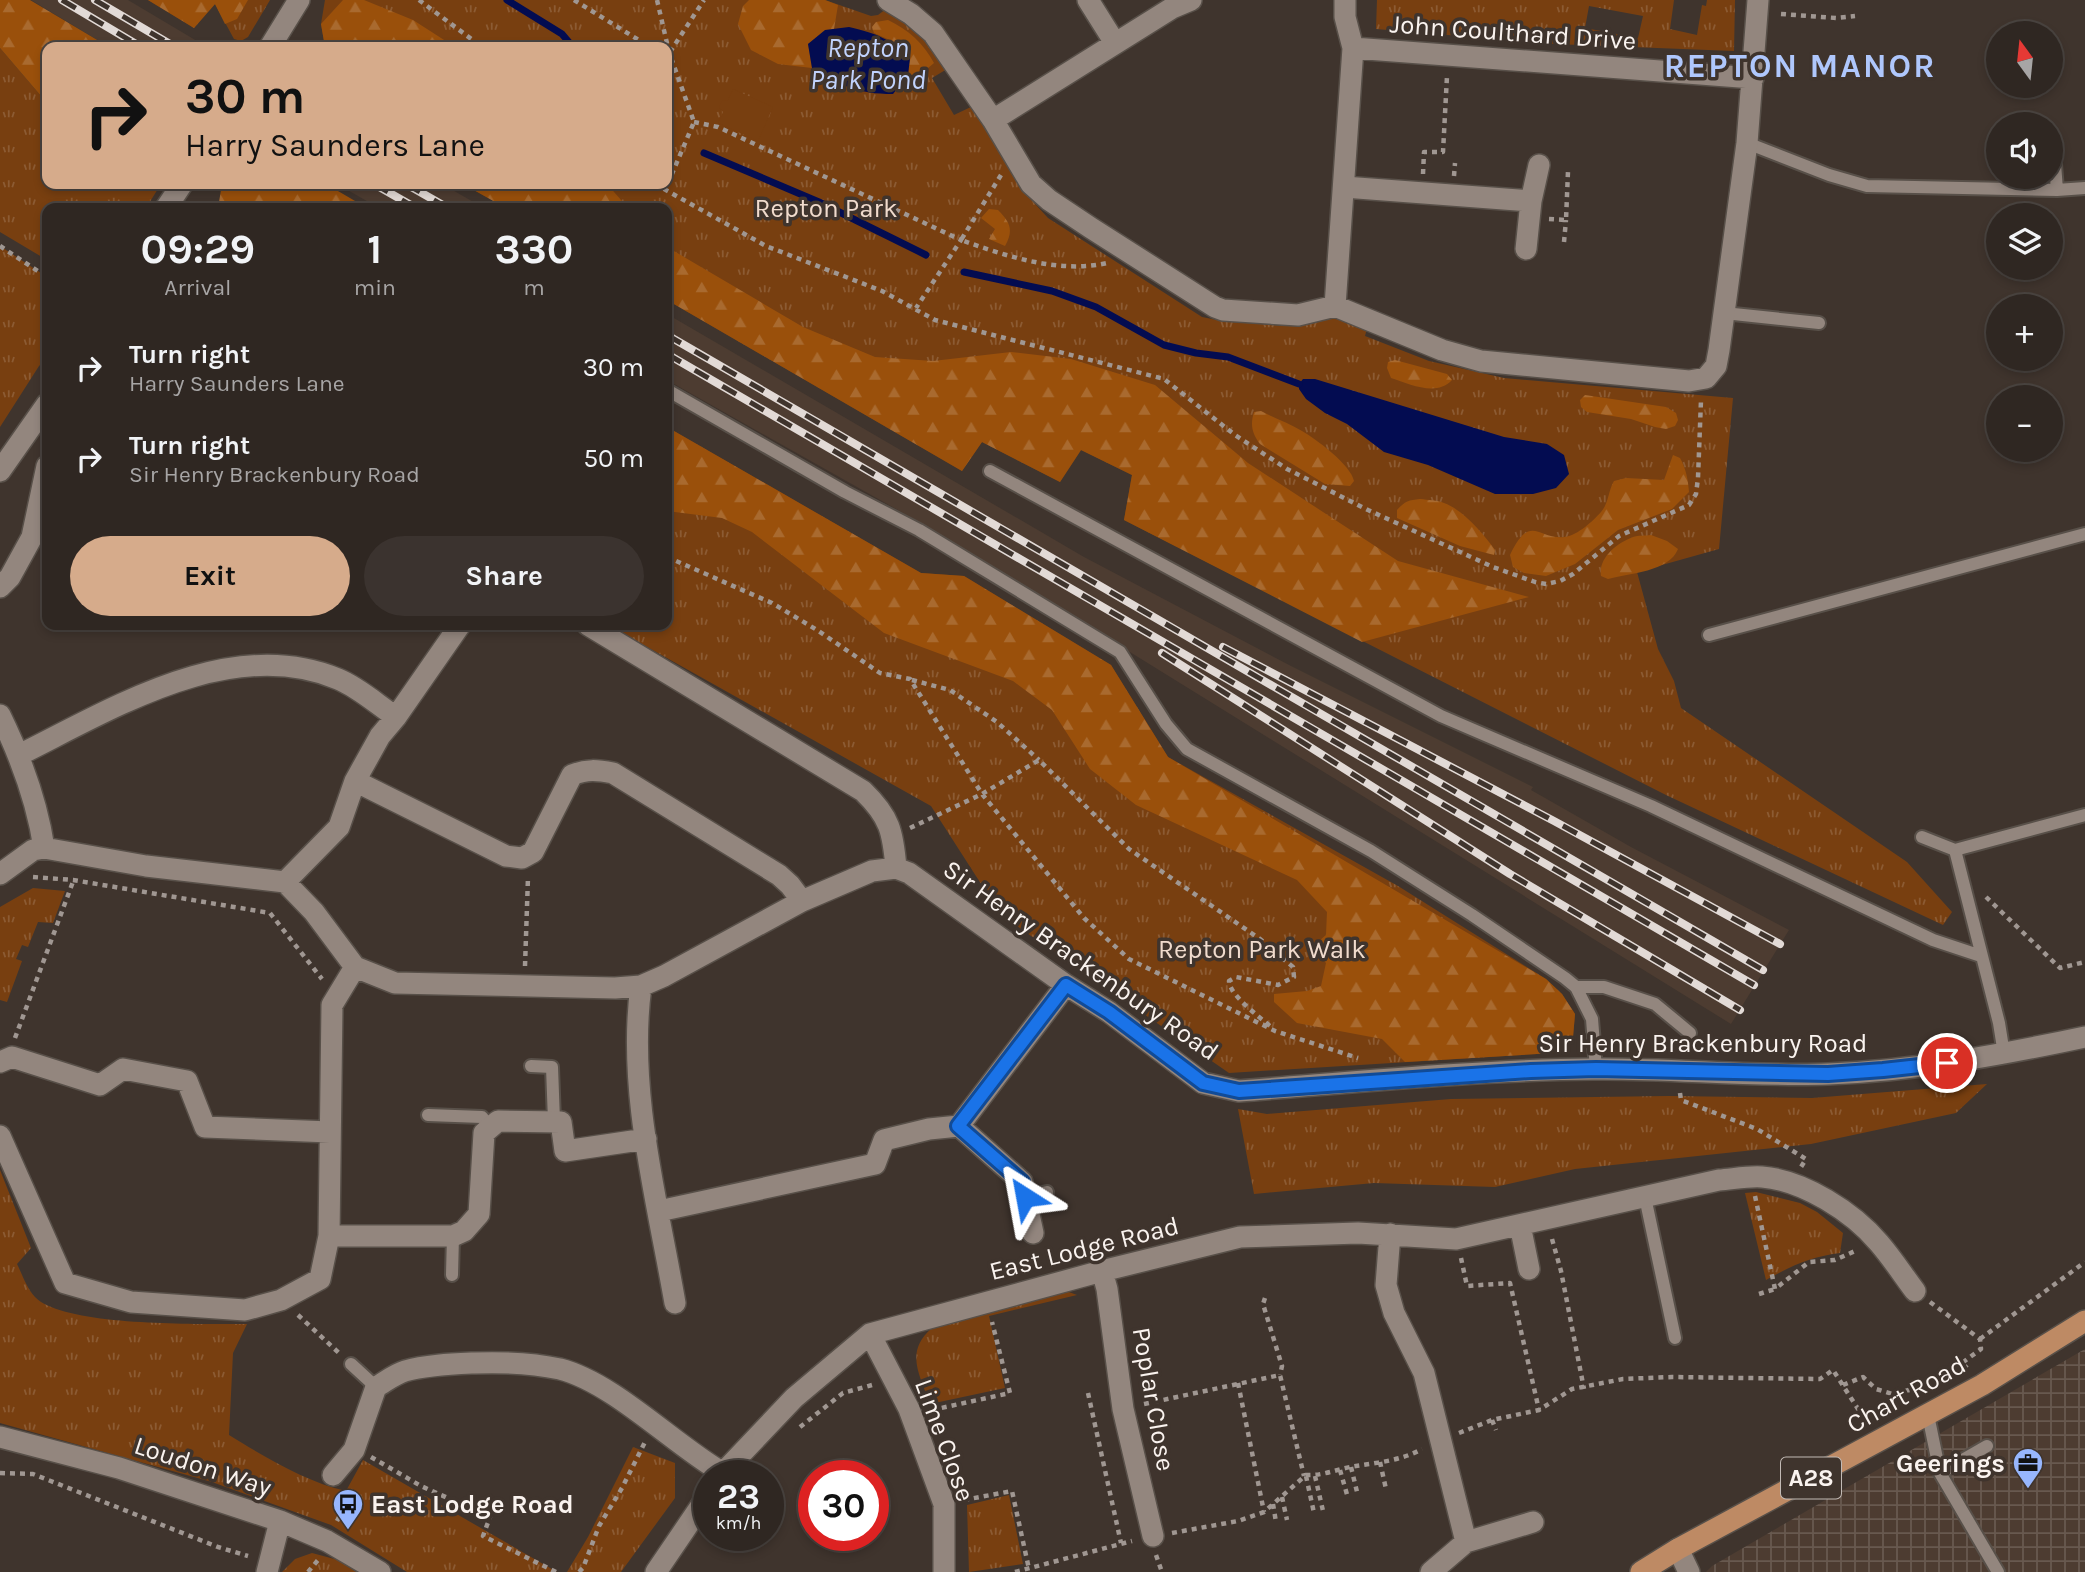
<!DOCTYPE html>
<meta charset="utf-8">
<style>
:root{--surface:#2f2722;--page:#3b332f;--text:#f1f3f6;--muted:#a7a5a5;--line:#4a4440;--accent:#d6ab8b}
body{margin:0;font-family:Karla,sans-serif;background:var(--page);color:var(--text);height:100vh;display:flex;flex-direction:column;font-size:26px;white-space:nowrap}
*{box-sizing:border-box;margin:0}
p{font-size:23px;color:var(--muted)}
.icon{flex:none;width:38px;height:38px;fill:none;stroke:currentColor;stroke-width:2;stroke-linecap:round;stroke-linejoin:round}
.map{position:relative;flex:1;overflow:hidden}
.details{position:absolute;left:42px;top:203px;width:630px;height:427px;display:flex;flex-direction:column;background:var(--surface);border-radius:14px;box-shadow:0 4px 10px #0003,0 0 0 2px var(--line)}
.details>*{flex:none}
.banner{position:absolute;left:42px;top:42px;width:630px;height:147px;border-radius:14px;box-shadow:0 4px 10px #0003,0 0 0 2px var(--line);background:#d6ab8b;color:#111;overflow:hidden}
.needle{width:46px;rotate:345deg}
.controls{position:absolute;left:1986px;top:21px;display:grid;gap:14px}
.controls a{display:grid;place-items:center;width:77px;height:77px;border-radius:50%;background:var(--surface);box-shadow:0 4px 10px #0003,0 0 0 2px var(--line);font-size:35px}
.speed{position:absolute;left:693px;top:1460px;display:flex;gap:14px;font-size:35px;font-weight:700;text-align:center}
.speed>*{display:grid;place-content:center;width:91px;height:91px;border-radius:50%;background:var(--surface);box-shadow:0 4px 10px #0003,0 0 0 2px var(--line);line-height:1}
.speed small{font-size:18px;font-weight:400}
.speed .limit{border:10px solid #d22;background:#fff;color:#111}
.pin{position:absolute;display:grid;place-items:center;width:60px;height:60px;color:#fff;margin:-30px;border:4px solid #fff;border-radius:50%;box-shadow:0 2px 7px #0007}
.me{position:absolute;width:77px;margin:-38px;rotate:326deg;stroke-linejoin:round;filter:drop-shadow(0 0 5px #0008)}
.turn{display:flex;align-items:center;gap:24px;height:147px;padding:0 28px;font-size:32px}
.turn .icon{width:91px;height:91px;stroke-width:2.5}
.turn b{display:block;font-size:49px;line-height:60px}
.eta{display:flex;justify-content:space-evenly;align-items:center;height:119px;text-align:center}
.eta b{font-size:42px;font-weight:700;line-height:49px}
.button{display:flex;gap:14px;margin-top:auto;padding:14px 28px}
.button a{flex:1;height:80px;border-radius:42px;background:var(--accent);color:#111;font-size:28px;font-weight:700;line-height:80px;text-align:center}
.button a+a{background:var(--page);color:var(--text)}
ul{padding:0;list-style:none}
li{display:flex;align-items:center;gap:21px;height:91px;padding:0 28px}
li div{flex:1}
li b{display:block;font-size:26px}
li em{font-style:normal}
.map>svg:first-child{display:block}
</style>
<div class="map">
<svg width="2085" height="1572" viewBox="0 0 2085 1572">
<defs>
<pattern id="industrial-grid" width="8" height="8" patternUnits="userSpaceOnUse" patternTransform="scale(1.75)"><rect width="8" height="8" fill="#4d3c31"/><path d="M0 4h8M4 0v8" fill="none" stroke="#68594f"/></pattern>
<pattern id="grass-tufts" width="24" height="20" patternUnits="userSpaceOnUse" patternTransform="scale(1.75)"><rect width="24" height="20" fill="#783f10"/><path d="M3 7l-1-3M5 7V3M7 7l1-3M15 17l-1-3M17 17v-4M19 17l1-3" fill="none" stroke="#8c5b33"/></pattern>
<pattern id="forest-firs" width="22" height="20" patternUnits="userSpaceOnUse" patternTransform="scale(1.75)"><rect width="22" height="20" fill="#9a500b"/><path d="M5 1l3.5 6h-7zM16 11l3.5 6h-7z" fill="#a96a2f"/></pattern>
</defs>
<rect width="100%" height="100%" fill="#3f342d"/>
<path fill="#4d3c31" d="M31,0H128L207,47H109Z
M337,184H442L484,208H379Z
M667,314L1084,557L1291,666L1533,787L1531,790L1631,847L1789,930L1731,1024L928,527L667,380Z"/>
<path fill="url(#industrial-grid)" d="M2085,1349V1572H1706L1712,1566Z"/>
<path fill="url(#grass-tufts)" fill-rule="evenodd" d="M148,0H270L248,37L241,41L234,39L215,4L194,28Z
M325,0H825L871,16L878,15L886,9L917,28L947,69L932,78L954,115L973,106L1026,194L1048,218L1202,317L1222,321L1285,326L1328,317L1339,318L1367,328L1365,336L1429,361L1504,378L1733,398L1719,549L1637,572L1658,649L1674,681L1681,708L1907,862L1952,912L1943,925L1666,795L1124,520L1132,475L1081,450L1060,482L982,442L962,471L667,300V208H506L463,184H667V47H325L321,24Z
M1377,0H1674L1670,29L1697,35L1702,5L1706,6L1707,0H1735L1734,51L1555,44L1376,29ZM1589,6L1643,16L1638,38L1585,28Z
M0,48L47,103V184H161L146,208H47V260L0,232Z
M0,246L47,277V358L39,366L0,427Z
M667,427L921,573L964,576L1111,665L1168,757L1398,886L1546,979L1562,994L1575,1014L1573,1037L1554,1053L1229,1073L1001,915L931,806L608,625H667Z
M33,888L65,891L53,923L38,922L28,947L22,945L16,959L22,961L7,1002L0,1000V907Z
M1987,1084L1956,1113L1811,1144L1575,1169L1495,1187L1374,1183L1254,1194L1238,1109L1267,1114L1451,1099L1669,1096L1812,1098Z
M0,1170L31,1248L17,1264C22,1274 27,1289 35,1297C63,1327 204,1324 247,1324L233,1353L229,1435C263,1456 306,1482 346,1491L363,1460L557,1572H407L331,1525L212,1482L0,1423Z
M1756,1192L1800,1203L1817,1212L1843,1233L1840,1253C1810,1257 1793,1265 1766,1280L1745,1193Z
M1066,1291L1077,1295L989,1316L1005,1388L930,1404C920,1375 904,1352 932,1328Z
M633,1447L675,1463V1498L621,1572H567L588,1537Z
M1009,1495L1023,1564L969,1572L967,1505Z
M312,1553L338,1560L356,1572H282L295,1559Z"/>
<path fill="url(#forest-firs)" d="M0,0H30L109,47H47V103L0,48Z
M148,0H248L237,19L225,24L215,4L194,28Z
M343,0H364L413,20L455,47H325L321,24Z
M749,0H825L838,5L834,29L825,31L808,44L812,68L778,64L751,50L738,24L743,6Z
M888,20C909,30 923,43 934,63L915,79L908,75L910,58L892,41L874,33L872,27L876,22Z
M222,184H326L367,208H218Z
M463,184H607L628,208H506Z
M989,209L998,210C1010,222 1014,230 1005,246L989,239L995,229L981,218Z
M667,247L803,327L875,357L933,361L1011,352L1071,359L1155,385L1248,463L1398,561L1529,597L1362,642L1124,520L1132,475L1081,450L1060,482L982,442L962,471L667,300Z
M1395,360L1447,374L1452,380C1436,397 1410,384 1391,378L1387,368L1388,362Z
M1585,395L1666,407L1676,413L1678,420L1675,426L1666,429L1655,427L1631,419L1587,412L1581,407L1580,400Z
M1261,411C1274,418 1289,423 1302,431C1316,439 1351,465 1354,481L1350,486L1325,484L1260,444C1252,433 1250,425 1254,412Z
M667,427L921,573L964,576L1111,665L1168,757L1546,979L1562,994L1575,1014L1573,1037L1554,1053L1405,1062L1382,1039L1297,1023L1274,1002V994L1307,991L1321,986L1326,963L1312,947L1326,935L1327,912L1297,880L1136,805L1090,769L1052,710L1013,681L884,633L752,532L722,518L667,511Z
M1673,455L1680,458C1686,469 1688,479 1689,492L1672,509L1618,530L1575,564L1546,576L1524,573L1513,567L1510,555C1531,512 1537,540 1565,537C1578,535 1593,521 1601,512C1609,503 1608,491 1614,481L1626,478L1664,480Z
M1420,499C1428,500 1437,500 1444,503C1463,510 1483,533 1495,550L1494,555L1460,546L1397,518V510C1405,501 1409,500 1420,499Z
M1651,535L1667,541L1678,549C1669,572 1629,573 1608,579L1601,576C1598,558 1617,543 1633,537C1638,535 1646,536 1651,535Z"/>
<path fill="#783f10" d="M733,89L773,107L758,141L718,123L723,112L719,107L722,101L728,100Z"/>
<path fill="#030c51" d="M849,27C878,34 888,38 910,58L908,75L893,94C858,94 841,86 812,68L808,44L825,30Z
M1303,379H1315L1504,437L1547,444L1564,455L1569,474L1556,488L1533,494H1495L1428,465L1384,452L1347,424L1325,413L1306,399L1299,389V384Z"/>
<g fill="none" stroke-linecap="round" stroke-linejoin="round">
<path stroke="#030c51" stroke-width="7" d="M507,0L562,34L573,47
M704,153L819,202L926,255
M964,272L1052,291L1096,307L1164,345L1196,353L1228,357L1299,384"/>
<g stroke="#585049" stroke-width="16">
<path id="lane" d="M1747,143L1829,175L1867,186L2057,190L2054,151
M2057,190L2085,188
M1724,313L1819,323
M667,390L845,492L919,530L1120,652L1166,724L1187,749L1371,851L1472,915L1565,978L1576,987L1592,1019L1596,1069
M990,471L1441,716L1651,806L1933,940L1981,956
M1709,635L2085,534
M1922,837L1955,850L1999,1023L2004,1054
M1955,850L2085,815
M1576,987H1604L1655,1004L1690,1033
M531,1066L552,1067L554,1121
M428,1115L482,1117L490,1127
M1025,1197L1047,1192
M1645,1197L1675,1338
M452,1275L453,1236
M351,1364L376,1387
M1928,1415L1940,1473L1998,1572
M1940,1473L1987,1446"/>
</g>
<g stroke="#585049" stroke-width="24">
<path id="street" d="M888,0L911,14L933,33L993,120L1031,184L1049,200L1091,228L1215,307L1223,310L1298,315L1335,306L1442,350L1481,361L1689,381L1706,378L1716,366L1719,350L1747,143L1758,0
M1088,0L1115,43
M270,47L299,0
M1353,48L1753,78
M993,120L1172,8L1191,0
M1344,187L1531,201
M166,208L182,184
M1526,249L1531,201L1539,165
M1335,306L1353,48L1345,17V0
M0,471L47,404
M0,587L10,577L32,537L47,466
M588,625L863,791C890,817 893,832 896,868
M0,715C21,758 37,801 44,848
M19,755C112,709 231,634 338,679C358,687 378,705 396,717
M355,781L506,856L522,858L533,852L572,775C587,769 597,770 613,773L779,875L790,885L802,901
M0,874L33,850L44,848L146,866L285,882L314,912L355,967L395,983L615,988L641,986L664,976L802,901L872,871L896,868L909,873L1066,985L1109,1012L1203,1083L1239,1091C1357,1082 1476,1070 1594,1069C1672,1068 1750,1077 1828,1074C1914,1071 2000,1055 2085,1037
M285,882L339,827L355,781L380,736L396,717L460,625
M641,986C627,1090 657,1199 675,1303
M0,1062L12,1057L100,1085L123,1069L187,1081L205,1127L330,1132
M959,1126L1022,1182L1033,1233
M0,1136L65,1283L131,1302L245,1310L281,1300L320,1279L329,1236L332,1005L355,967
M659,1211L875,1164L884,1140L929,1129L959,1126L1066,985
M1520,1225L1529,1269
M1390,1234L1386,1285L1394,1313L1424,1373L1466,1542
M329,1236H453L464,1231L479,1214L484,1133L498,1121L561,1122L565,1151L646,1139
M1102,1271L1107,1289L1123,1409L1153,1536
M870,1334L909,1409L944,1504V1572
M0,1437L119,1468L280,1521L327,1541L380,1572
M333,1475L354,1450L376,1387C385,1382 395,1374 405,1371C426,1365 452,1364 474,1363C502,1362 532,1363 560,1369C614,1383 673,1444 723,1473
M721,1475L794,1398L870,1334L1102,1271L1240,1237L1358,1233L1456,1239L1719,1180C1733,1179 1748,1176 1762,1177C1803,1180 1853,1212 1879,1243C1892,1258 1903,1275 1915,1291
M1678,1549L1689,1572
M267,1572L280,1521
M656,1572L709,1494
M1431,1572L1466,1542L1533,1522"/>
</g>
<g stroke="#585049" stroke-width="24">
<path id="primary" d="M1641,1572L1678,1549L1982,1385L2085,1321"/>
</g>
<path stroke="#a09792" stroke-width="4.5" stroke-dasharray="5 5" stroke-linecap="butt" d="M419,0L482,47
M574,0L650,47
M657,0L669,52L694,122L666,188
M1781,14L1836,18L1855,16
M670,52L704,0
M694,122L718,127L961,240L916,308
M1423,174L1424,152H1443L1447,76
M1001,175L961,240C1006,256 1059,274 1107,263
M1454,176L1455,163
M655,184L766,246L882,291L935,320L1164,379L1235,435L1287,469L1368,510L1493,567L1535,582L1546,584L1560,581L1573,574L1619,536L1689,505L1696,494L1698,478L1701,400
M1549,219L1566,220L1568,171
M1564,242L1566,220
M0,246L47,277
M667,557L772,603L817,630L880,673L910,679L982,794L1084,918L1129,959L1275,1031L1358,1058
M912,680L950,690L997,722L1039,760
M910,828L982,794L1039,760L1129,849L1260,939L1293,967L1294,977L1278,985L1236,977L1229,981C1230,996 1260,1017 1271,1027
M33,877L73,880L270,913L322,979
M1986,897L2060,968L2085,962
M525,966L528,877
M15,1038L74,879
M1680,1093L1681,1100L1757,1129L1806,1159L1801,1167
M1755,1196L1775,1289L1809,1262L1835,1260L1855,1251
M1552,1239L1561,1271L1584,1389
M1461,1258L1467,1286L1510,1283L1539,1410
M1759,1294L1775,1289
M1265,1298L1263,1304L1282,1366L1280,1375
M1930,1302L1980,1339L1981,1349L1962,1363L1967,1368
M298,1315L340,1354
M1980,1339L2085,1262
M1238,1383L1264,1512
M1843,1385L1863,1377L1876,1389L1896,1395L1908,1390L1916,1391L1918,1396
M1088,1393L1121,1543
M1144,1404L1280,1375L1304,1476
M932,1410L1010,1393L992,1322
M1492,1420L1496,1430
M800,1427L843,1393L872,1385
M1459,1433L1492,1420L1539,1410L1572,1389L1623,1379L1672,1377L1820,1379L1833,1370L1867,1423
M371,1457L421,1486L490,1517L483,1536L556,1572
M1380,1462L1386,1489
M1351,1467L1358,1496
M1340,1470L1348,1498
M0,1473L33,1474L218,1547L248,1556
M1306,1476L1314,1513
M1315,1476L1323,1511
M1282,1497L1287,1520
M964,1500L1012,1491L1029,1569
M1273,1504L1276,1522
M337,1521L354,1488
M1172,1533L1238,1521L1264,1512L1306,1475C1321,1476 1335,1470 1350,1467C1374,1463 1401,1461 1422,1449
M1156,1555L1162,1572
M308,1572L318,1560
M579,1572L583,1568L599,1526L622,1488L645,1442
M1015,1572L1132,1541"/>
<use href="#lane" stroke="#93867e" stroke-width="12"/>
<use href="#street" stroke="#93867e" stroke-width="21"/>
<use href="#primary" stroke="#be8a64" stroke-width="21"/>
<g stroke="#e2dad6" stroke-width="8">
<path id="rail" d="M62,0L141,47
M95,0L175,47
M374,184L416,208
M406,184L448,208
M667,335L1763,970
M667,354L1754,985
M1223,647L1554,821L1780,944
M1162,653L1510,874L1740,1010"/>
</g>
<use href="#rail" stroke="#3f342d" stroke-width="5" stroke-dasharray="16" stroke-linecap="butt"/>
</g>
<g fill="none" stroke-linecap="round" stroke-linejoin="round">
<g stroke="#114b97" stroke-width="18">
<path id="route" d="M1025,1197L1022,1182L958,1126L1066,985L1109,1012L1203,1083L1239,1091L1531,1071L1596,1069L1828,1074L1883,1070L1947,1063"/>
</g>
<use href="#route" stroke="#1a73e8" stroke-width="12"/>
</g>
<defs>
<g id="office-pin" transform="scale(1.575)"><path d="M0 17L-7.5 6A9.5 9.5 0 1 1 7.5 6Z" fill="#97b6fd" stroke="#3f342d"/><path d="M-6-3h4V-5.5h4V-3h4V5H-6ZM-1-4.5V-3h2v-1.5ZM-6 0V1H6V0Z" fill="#111"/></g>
<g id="bus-pin" transform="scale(1.575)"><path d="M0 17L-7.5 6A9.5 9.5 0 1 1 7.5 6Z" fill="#97b6fd" stroke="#3f342d"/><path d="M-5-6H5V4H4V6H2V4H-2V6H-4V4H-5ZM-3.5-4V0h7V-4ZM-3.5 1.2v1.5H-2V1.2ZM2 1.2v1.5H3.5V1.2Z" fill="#111"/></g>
</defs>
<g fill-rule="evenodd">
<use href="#office-pin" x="2028" y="1463"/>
<use href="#bus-pin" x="348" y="1504"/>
</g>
<g text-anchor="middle" stroke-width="7" stroke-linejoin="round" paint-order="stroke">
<rect fill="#3f342d" stroke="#c2bab5" stroke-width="2" x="1781" y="1457.5" width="60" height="41" rx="5"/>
<g font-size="24" font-weight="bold" fill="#faf3ef">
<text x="1811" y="1486">A28</text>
</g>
<g font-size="26" fill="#faf3ef" stroke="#3f342d">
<text transform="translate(1513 32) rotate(4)" y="9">John Coulthard Drive</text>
<text transform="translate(1081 960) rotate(35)" y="9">Sir Henry Brackenbury Road</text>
<text x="1703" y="1052">Sir Henry Brackenbury Road</text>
<text transform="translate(1084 1248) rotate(-14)" y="9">East Lodge Road</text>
<text transform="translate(1906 1394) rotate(-29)" y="9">Chart Road</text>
<text transform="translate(1154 1399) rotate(80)" y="9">Poplar Close</text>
<text transform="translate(945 1440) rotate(70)" y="9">Lime Close</text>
<text transform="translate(203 1466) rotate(18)" y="9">Loudon Way</text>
</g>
<g font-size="26" fill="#f0dbcd" stroke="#3f342d">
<text x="826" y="217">Repton Park</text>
<text x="1262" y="958">Repton Park Walk</text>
</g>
<g font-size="26" font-weight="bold" fill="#faf3ef" stroke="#3f342d" text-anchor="end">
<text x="2005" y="1472">Geerings</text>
<text x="371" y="1513" text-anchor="start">East Lodge Road</text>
</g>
<g font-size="28" font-style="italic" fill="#c1d3fd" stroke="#3f342d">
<text x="868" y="57">Repton<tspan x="868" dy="32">Park Pond</tspan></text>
</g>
<g font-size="33" font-weight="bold" letter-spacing="2" fill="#afc7fc" stroke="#3f342d">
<text x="1800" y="77">REPTON MANOR</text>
</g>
</g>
</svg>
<div class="controls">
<a><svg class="needle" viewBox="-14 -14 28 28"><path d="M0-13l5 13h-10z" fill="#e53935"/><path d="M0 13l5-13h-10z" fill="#a7a5a5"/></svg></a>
<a><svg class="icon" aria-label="sound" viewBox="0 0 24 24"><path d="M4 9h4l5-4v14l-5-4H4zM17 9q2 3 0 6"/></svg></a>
<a><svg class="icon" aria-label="layers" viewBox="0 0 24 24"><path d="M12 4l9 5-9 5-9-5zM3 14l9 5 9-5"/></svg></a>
<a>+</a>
<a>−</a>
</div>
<div class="speed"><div>23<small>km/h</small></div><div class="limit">30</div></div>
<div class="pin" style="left:1947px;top:1063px;background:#d93025"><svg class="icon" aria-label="arrive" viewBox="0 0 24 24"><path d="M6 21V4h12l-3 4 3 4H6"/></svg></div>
<svg class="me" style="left:1025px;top:1197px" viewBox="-20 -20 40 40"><path d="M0-17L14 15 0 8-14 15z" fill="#1a73e8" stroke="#fff" stroke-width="4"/></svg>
<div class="banner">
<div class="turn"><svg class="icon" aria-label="right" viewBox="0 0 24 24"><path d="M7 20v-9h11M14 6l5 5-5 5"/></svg><div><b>30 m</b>Harry Saunders Lane</div></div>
</div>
<section class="details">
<div class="eta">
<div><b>09:29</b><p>Arrival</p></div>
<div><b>1</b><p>min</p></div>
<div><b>330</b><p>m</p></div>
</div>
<ul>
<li><svg class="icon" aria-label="right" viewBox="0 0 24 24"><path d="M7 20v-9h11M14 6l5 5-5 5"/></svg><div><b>Turn right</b><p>Harry Saunders Lane</p></div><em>30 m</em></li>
<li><svg class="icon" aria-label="right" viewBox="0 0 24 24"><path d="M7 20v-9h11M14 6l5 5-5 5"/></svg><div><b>Turn right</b><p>Sir Henry Brackenbury Road</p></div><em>50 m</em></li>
</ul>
<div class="button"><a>Exit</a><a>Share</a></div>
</section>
</div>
